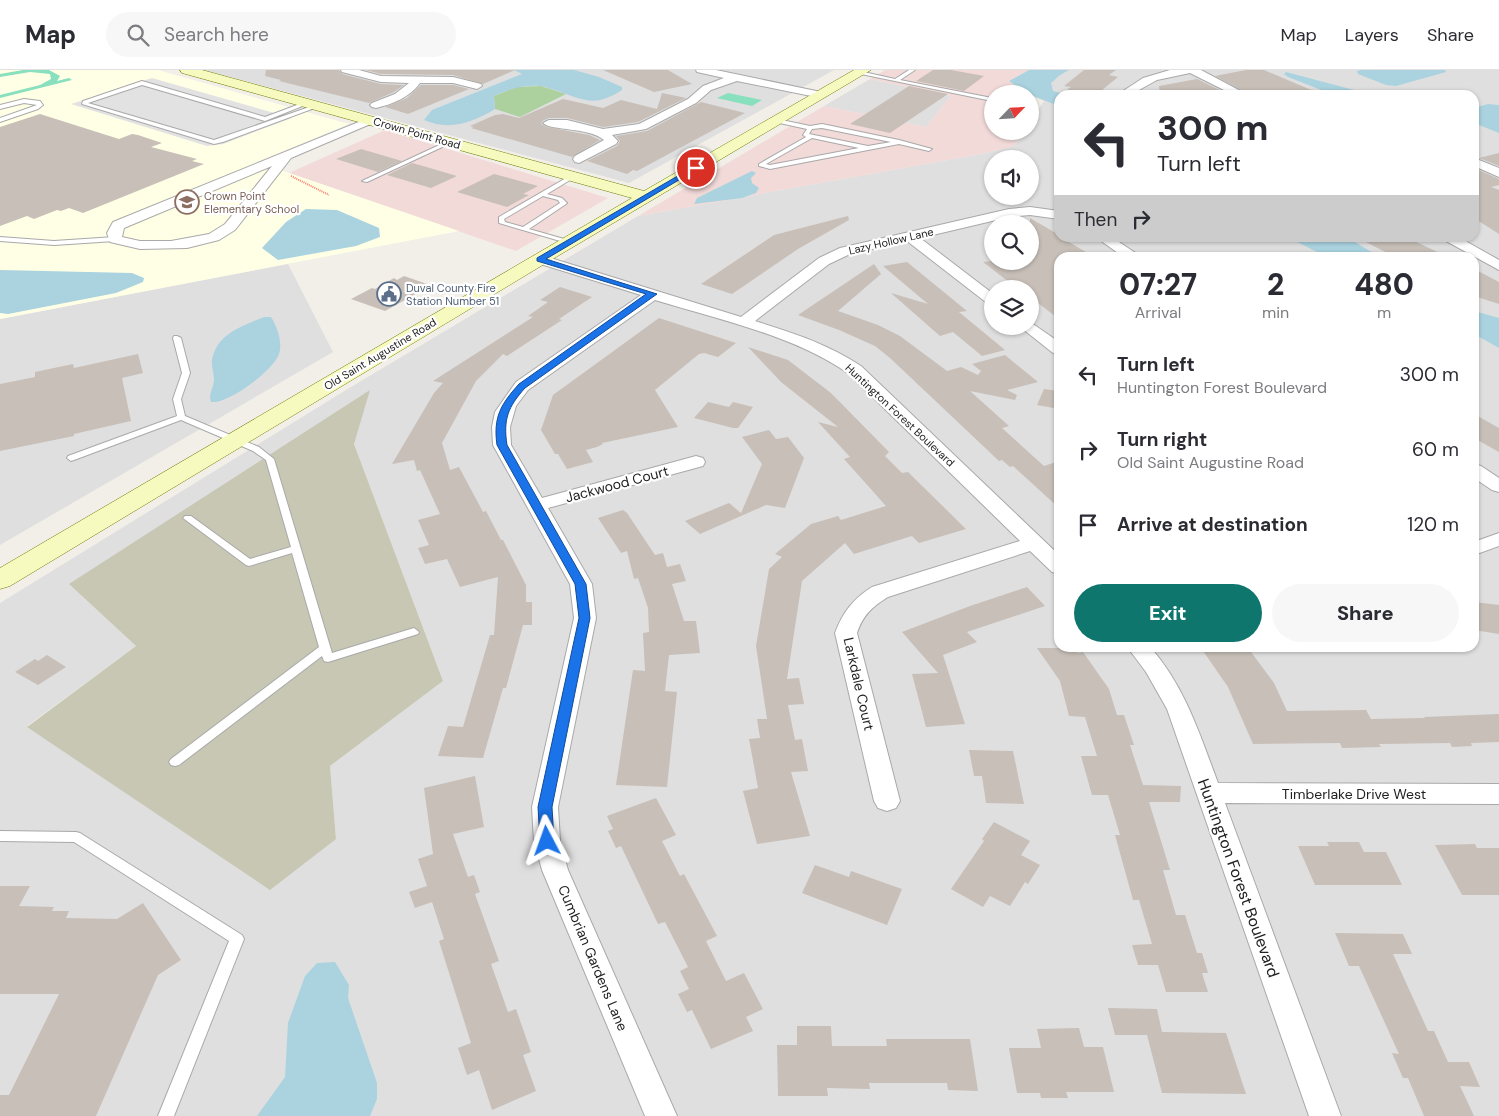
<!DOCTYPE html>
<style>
:root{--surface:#fff;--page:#f7f7f7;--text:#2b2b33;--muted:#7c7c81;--line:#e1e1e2;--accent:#0f766e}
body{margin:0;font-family:"DM Sans",sans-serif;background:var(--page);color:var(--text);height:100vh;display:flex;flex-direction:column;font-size:19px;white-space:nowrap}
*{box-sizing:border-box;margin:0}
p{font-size:16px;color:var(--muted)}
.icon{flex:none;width:28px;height:28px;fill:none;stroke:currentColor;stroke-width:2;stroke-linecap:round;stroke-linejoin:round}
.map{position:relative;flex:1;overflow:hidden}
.drawer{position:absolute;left:1054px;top:182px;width:425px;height:400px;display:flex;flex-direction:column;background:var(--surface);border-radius:15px;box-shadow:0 1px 4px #0004}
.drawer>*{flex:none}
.banner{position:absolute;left:1054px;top:20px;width:425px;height:152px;border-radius:15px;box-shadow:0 1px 4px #0004;background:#fff;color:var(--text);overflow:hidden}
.needle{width:32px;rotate:65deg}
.controls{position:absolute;left:984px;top:15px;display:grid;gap:10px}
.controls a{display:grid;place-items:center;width:55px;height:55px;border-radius:50%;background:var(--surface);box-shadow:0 1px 4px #0004;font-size:25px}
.pin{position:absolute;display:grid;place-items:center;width:42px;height:42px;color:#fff;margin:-21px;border:2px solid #fff;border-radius:50%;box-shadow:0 1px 5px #0007}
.me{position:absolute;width:55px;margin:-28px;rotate:356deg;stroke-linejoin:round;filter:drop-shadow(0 0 4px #0008)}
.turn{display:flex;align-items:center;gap:18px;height:105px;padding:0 20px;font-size:22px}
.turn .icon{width:65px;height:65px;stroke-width:2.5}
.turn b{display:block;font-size:35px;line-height:42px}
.then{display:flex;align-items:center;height:48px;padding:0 20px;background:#0003;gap:10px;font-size:19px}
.eta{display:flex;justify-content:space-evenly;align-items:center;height:85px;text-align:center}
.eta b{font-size:30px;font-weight:800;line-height:35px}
.button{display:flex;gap:10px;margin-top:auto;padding:10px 20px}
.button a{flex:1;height:58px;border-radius:30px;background:var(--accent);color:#fff;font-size:20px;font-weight:800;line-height:58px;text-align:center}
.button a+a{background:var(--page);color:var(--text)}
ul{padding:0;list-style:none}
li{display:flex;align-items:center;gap:15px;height:75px;padding:0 20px}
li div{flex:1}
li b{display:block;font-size:19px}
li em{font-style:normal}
header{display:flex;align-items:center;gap:30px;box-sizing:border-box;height:70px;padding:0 25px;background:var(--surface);border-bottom:1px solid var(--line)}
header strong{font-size:24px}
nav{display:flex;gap:28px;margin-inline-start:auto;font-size:18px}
.search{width:350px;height:45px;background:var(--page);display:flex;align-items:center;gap:12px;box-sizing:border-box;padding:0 18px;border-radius:28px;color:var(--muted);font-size:19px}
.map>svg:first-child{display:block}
</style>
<header>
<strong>Map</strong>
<div class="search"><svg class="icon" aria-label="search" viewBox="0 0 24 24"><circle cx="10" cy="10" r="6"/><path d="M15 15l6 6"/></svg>Search here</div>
<nav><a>Map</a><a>Layers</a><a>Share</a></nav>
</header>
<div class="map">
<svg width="1499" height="1046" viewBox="0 0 1499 1046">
<rect width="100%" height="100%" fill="#f2efe9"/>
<path fill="#e0dfdf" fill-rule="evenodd" d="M204,0H834L629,113Z
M1029,0H1499V1046H0V533L346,320L638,146L981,84L1014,76L1024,61H1030V52L1044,31L1027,24L1025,3ZM1059,25H1474V168H1059ZM992,89H1030V126H992ZM992,154H1030V191H992ZM1059,188H1474V578H1059ZM992,219H1030V256H992ZM354,374L443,611L330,696L336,769L27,656L136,576L69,514Z
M870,9L951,26L926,57L824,36Z
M288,194L333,282L0,475V249Z"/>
<path fill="#f2dad9" d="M885,0H1029L1009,11L1027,24H992V61H1024L1014,76L981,84L638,146L824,36L926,57L951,26L870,9Z
M385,60L608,128L516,181L289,103Z"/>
<path fill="#ffffe5" d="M0,0H158L349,54L257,92L459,161L0,249Z"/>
<path fill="#c7c7b4" d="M370,320L354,374L443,611L330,696L336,769L270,820L27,657L136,576L69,514Z"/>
<path fill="#add19e" d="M541,16L566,24L520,47L495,39L494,26L516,17Z"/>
<path fill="#88e0be" d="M23,0H49L60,6L57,11L69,8L72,10L0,28V25L40,15L51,9L50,4L30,2L0,7V4Z
M728,23L762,30L752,36L717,28Z"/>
<path fill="#e2e2e2" d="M152,8L292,48L223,74L207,76L71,34Z"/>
<path fill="#aad3df" d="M514,0H574L599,7L622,17V20C594,38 584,30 555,20C550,19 545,16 540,16C523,15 509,19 494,26L495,39C472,53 449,61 424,50L432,40L522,4Z
M1029,0H1069L1060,5L1051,13L1053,21L1068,25H1059V35H1056L1026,23L1009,11Z
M1361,0H1445L1446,2L1396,16L1386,15L1358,4L1357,1Z
M1286,2L1373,25H1334L1288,7L1284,4Z
M1488,34L1499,35V63L1474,53V38Z
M752,101L756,103L751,108L752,113L759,118L756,123L742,128L694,134L697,128Z
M306,139L337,140L379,158L380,167L356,176L278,190L262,178L286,152Z
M1289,168H1348L1380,187H1327Z
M0,200L132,203L144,208L143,212L116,223L8,244L0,243Z
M1474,241L1499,248V278L1474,264Z
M264,247H271C277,256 283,273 279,284C273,301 228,334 211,332C208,323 214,318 214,309C214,303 211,296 212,290C217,263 243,256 264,247Z
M335,892L349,915L348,928L377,1013V1029L370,1046H257L285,1007L288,953L305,906L317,893Z"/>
<path fill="#c7bfb8" d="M266,0H339L342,4L381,14L404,15L394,22L369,33L279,11L281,10L265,6Z
M366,0H515L483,14L453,5L381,4Z
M603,0H668L692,14L654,22Z
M933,0H951L984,6L964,21L916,11Z
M1084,0H1116L1109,5L1118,7L1096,25L1065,21L1071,17L1064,16Z
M1246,0H1264L1323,25H1250L1215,6Z
M1197,9L1230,25H1160L1159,16Z
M421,15H453L469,19L408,44L385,37L407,28Z
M909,16L948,24L890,63L850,54Z
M662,23L686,28L638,52L603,57L567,48H549L542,51L541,54L547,57L589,65L600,70L572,87L471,58L474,57L470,56L495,45L503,44L519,48L563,29L603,38L621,30L657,39Z
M701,32L745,43L637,101L633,100L627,104L587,91L617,76L620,71L616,66L647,61Z
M40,44L119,69L132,64L138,65L162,73L151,77L197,89L192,91L204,94L83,143L69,138L61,141L57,140L34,149L27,146L0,156V57Z
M361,79L402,91L378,102L336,89Z
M1499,83V96L1479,88Z
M412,93L423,96L457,106L431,118L387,105Z
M1474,98L1499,109V115L1491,117L1499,120V164L1474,148Z
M494,104L538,116L523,124L529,125L507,137L457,122Z
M848,146L849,150L798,179L732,224L701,214L774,165Z
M1030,148L1059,165V168H1062L1096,188H1059V249L1030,227V219H1018L983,192L992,191H1030Z
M1358,168H1408L1450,188H1397Z
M907,192L967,241L959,242L1005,280L982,286L953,262L940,266L891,223L928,234L883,196Z
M874,194L881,204L838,241L878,255L900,266L947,301L961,297L978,305L981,301L972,294L1005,285L1038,312L1007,320L1017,325L1015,330L970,321L1009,356L1002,358L1044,396L1059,391V438L1013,396L1010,397L1002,390L999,391L890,288L875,276L839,260L798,245Z
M1474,199L1499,212V234L1474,226Z
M404,206L427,214L421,217L425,219L385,241L351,229L372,218L375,219L394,208L397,210Z
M560,217L592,227L559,249L562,250L507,286L503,284L476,311L442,373L450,400L459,397L483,442L486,441L501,470H503L526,515V532H532V555H523L506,618H503L483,688L438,686L448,656L463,657L490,565H494L498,507L460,517L447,489L425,494L418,478L429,475L418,450L440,444L420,400L417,401L414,390L392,394L434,323L443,313L433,311L533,247L528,246L548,232L540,230Z
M659,248L736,273L718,287L704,283L699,284L655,320L678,357L602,373L603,374L597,377L586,380L593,392L567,399L558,384H555L541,360L553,325Z
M748,277L788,290L831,323L889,382L885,386L902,403L908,402L966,459L919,473L912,466L854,484L845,473L802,511L787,609L799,608L804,634L788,635L795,670L802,669L808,701L791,702L810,766L757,774L743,721L758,718L749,669L760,668L757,649H767L756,576L769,499L782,487L775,484L811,454L838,446L841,450L886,436L844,389L850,387L818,352L838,357L781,312Z
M138,284L143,303L122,308L131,351L74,364V366L0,381V314L35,307V302L73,294L74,298Z
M1044,319L1059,321V339L1037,335Z
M708,332L729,337L733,332L753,337L738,358H733L694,348Z
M1474,344L1499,358V382L1474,368Z
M769,360L776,369L788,367L804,388L785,438L766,435L700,464L685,451L729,433L741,443L762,394L742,367Z
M623,440L627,443L655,485L663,483L667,497L680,494L686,511L672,514L684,551H696L700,583L669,585L665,621L677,622L667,717L616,715L633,600L645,601L643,563L649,562L648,538L638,508L634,509L627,481L621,483L598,448Z
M1027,517L1045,536L967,562L977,572L943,585L965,654L926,657L912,604L938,603L902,562L970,536Z
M1474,532L1499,535V564L1474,560Z
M1037,578H1074L1078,583L1083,582L1109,619L1117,645H1124L1134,675H1130L1143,715L1181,716L1180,732H1149L1170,800H1163L1176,845H1185L1197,883H1202L1208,903H1202L1208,922H1166L1158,895H1138L1132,875L1152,874L1139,830H1133L1115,765H1120L1108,725H1092L1081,686H1097L1085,647L1069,646L1060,611Z
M1201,578H1248L1274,613L1287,641L1366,640L1371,649L1425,648L1424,647L1499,644V672L1471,673L1472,676L1452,677L1450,673L1379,674L1381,677L1342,678L1340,673L1253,674L1228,617Z
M47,585L66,597L38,615L15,602L35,589L38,591Z
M969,680L1013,681L1024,734L986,733L982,706H974Z
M475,706L484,757L453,764L468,807L474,805L480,822L475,824L499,891L491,894L508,942L516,939L531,982L523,985L536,1021L492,1040L479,1000L467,1005L458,978L471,973L439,871L444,869L432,832L415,838L409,822L427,816L418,789L433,784L424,718Z
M656,728L676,765L662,771L680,806L684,804L717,866L706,871L726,911L744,903L763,939L746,947L753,961L711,979L692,940L687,942L678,924L689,919L680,901L688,897L665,852L658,854L621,776L616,778L608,761L613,759L607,746Z
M994,752L1030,771L1021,785L1040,795L1028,814L1025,812L1010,836L990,826L983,837L951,819L984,771L982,769Z
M1327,772H1359L1364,782H1386L1402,815H1315L1298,776H1329Z
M1475,774L1477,778H1499V825H1462L1435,775Z
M815,795L849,807L851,801L902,819L887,855L802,823Z
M0,816H30L19,836L54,837L52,841H69L66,848L117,849L143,833L181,890L158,905L96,1046H0V1025H9L59,924H0Z
M1335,863L1403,864L1412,884H1393L1428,961H1434L1448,992H1469L1480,1017L1460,1016L1474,1046H1424L1408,1008H1403L1392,983L1399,984L1359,896H1349Z
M1108,938L1157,939L1162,962L1226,963L1246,1024L1162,1023L1147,965H1115Z
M797,956H831L832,976H887L886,969H970L978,1021L948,1020L947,1013H869L870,1019L827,1018L828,1026H778L777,975H797Z
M1079,958L1084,977H1103L1114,1022H1066L1068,1028H1041L1040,1023H1017L1009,978H1041L1037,959Z"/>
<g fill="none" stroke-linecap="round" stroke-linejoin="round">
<g stroke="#a9a9a9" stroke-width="2">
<path id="lane" d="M909,0H915L900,10L992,28V31L856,3L859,1L895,9Z
M142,11L265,47L305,32L310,33L265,51L142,15L88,33L214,70L315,35L320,36L223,72L214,74L82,34L83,31Z
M24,29L40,31L43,35L38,39L0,52V48L37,35L24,33L0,39V35Z
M777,49L810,56L822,54L899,70L932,79L929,81L899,74L770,99L759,96V94L806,67L803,65L807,59L775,52V50ZM822,58L891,72L868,76L809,64L812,59ZM812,68L859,78L770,95L766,94Z
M448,71L453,72L367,112L362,111Z
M573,104L575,105V107L547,124L562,128L567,133L566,134L529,159L571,171V173H567L499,153V147ZM543,126L558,130L560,133L523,157L505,152L504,149Z
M0,167L54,171L115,167L118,169L115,171L54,175L0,171Z
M174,266H177L181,268L190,303L181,329L185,346L259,377L274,389L332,583L414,558L419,562L418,564L328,592L324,591L322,586L179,695L175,696L171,695L169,692L171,689L319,577L292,483L249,496L246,495L183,448L185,446H191L250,489L291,477L266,390L253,381L181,350L74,390L71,391L67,388L68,386L177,346L173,329L182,303L173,268Z
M0,761L76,762L80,763L242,865L244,869L174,1046H158L229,871L74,772L0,771Z"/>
</g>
<g stroke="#a9a9a9" stroke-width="2">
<path id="street" d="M341,0H359L381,6L453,7L481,14L482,16L477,19L453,13H420C410,27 393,34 376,38L372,37L370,35L372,33L395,24L409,13L381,12L342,2Z
M696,0H716L821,22L827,25L821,28L737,11L711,20L696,33L646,59L612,65L618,71L616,74L579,93L575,92L573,89L575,86L604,70C589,57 551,61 543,53L549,50H567L603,59L639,54L688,29L703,16L724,8L697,2Z
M1170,0H1201L1248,25H1234L1190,3L1157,10L1130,25H1117L1143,8Z
M371,47L377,50L375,52L291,88L235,160L219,170L187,178L140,179L110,172L107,163L113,152ZM272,96L225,154L209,164L171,171H140L122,167L124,158Z
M1474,88L1499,98V107L1474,96Z
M1030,137L1059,141V149L1030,145L1009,147L920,168L992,223V234L987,233L907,171L850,184L829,194L755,251C793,263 828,274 861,296L1059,485V504L1052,502L1030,481L888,527C872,537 863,545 857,563L900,731L896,738L887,741L878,738L874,731L835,563C843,542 853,529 872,517L1020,471L849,304C796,266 717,249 655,230L528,320L516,336L510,357L511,375L542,428L696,386L703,388L705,392L703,396L548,438L592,514L596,548L558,737L560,771L568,800L677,1046H645L542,800L534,771L532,737L574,548L570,514L493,375L492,357L495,342L516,312L641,225L534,192L532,189L534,186H544L741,247L819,188L840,178L1009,139Z
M1097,168H1113L1143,188H1125Z
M1444,168H1460L1499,190V200L1446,171Z
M1030,252L1059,272V285L1053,283L1019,256H1030Z
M1474,394L1481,396L1499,408V422L1492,420L1474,408Z
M1499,463V476L1474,485V472Z
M1128,578H1151C1185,617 1200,665 1218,713L1499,714V734L1225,733L1341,1046H1309L1167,639L1146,602Z"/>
</g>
<g stroke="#707d05" stroke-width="1">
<path id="secondary" d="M180,0H202L644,121L854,0H871L546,193L10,516L0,519V498L632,128L182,3Z"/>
</g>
<path stroke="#fa8072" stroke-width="2" stroke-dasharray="1 1" stroke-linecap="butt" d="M291,106L329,125"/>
<use href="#lane" fill="#fff" fill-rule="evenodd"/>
<use href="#street" fill="#fff" fill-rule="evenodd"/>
<use href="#secondary" fill="#f7fabf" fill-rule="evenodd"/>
</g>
<path fill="#1a73e8" stroke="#114b97" d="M693,97L699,98L546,189L657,224L525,318C508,337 503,349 507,375L586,514L590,548L552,737L554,771L552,775L547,777L542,775L540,771L538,737L579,548L575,514L497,375C493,347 501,334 519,314L646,224L537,191V188Z"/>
<defs>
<g id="school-ring" transform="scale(1.25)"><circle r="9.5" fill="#fff" stroke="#8d6e63" stroke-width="1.5"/><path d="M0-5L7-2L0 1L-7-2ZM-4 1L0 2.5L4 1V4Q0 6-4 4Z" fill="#8d6e63"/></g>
<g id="civic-ring" transform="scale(1.25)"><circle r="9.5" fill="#fff" stroke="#5c6f8a" stroke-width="1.5"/><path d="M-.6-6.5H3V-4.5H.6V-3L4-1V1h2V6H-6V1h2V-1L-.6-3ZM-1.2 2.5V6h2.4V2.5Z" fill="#5c6f8a"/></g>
</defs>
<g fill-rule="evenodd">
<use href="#school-ring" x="187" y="132"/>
<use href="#civic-ring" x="389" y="224"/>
</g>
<g text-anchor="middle" stroke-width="4.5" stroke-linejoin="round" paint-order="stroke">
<g font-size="11" fill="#222" stroke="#fff">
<text transform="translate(417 63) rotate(16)" y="4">Crown Point Road</text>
<text transform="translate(891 171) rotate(-13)" y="4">Lazy Hollow Lane</text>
<text transform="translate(380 284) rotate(-31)" y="4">Old Saint Augustine Road</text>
<text transform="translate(900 345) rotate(43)" y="4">Huntington Forest Boulevard</text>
</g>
<g font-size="11" fill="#785e54" stroke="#fff" text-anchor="start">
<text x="204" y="130">Crown Point<tspan x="204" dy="13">Elementary School</tspan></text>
</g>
<g font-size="11" fill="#4e5e75" stroke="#fff" text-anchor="start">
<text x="406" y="222">Duval County Fire<tspan x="406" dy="13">Station Number 51</tspan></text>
</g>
<g font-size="14" fill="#222" stroke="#fff">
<text transform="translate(617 414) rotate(-15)" y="5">Jackwood Court</text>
<text transform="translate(859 614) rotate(77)" y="5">Larkdale Court</text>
<text x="1354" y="729">Timberlake Drive West</text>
<text transform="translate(593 888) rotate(67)" y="5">Cumbrian Gardens Lane</text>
</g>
<g font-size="16" fill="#222" stroke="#fff">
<text transform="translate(1239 808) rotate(70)" y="6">Huntington Forest Boulevard</text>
</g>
</g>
</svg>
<div class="controls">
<a><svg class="needle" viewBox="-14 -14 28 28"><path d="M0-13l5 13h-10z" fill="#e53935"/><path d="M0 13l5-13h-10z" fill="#7c7c81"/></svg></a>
<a><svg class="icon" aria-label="sound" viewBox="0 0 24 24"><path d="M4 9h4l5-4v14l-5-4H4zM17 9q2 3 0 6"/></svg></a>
<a><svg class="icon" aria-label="search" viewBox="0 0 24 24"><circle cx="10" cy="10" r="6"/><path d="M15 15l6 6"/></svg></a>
<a><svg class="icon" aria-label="layers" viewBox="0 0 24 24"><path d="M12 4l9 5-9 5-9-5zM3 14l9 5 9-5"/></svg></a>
</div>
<div class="pin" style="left:696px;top:98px;background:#d93025"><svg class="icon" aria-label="arrive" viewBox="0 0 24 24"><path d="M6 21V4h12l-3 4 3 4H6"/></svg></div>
<svg class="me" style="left:547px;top:771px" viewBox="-20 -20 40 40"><path d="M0-17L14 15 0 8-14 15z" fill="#1a73e8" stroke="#fff" stroke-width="4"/></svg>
<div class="banner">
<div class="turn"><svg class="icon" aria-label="left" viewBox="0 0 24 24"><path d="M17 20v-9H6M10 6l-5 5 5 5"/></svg><div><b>300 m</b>Turn left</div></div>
<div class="then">Then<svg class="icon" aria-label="right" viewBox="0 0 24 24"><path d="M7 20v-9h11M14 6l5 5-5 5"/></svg></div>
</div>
<section class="drawer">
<div class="eta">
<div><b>07:27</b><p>Arrival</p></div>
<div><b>2</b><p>min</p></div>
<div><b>480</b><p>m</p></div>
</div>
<ul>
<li><svg class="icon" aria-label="left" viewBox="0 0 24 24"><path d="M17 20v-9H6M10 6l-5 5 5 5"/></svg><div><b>Turn left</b><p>Huntington Forest Boulevard</p></div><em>300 m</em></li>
<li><svg class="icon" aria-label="right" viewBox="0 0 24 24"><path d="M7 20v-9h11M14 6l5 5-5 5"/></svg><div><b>Turn right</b><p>Old Saint Augustine Road</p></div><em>60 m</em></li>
<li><svg class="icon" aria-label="arrive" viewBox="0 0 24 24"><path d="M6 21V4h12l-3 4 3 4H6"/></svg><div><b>Arrive at destination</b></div><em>120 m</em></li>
</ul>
<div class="button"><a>Exit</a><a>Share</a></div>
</section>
</div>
